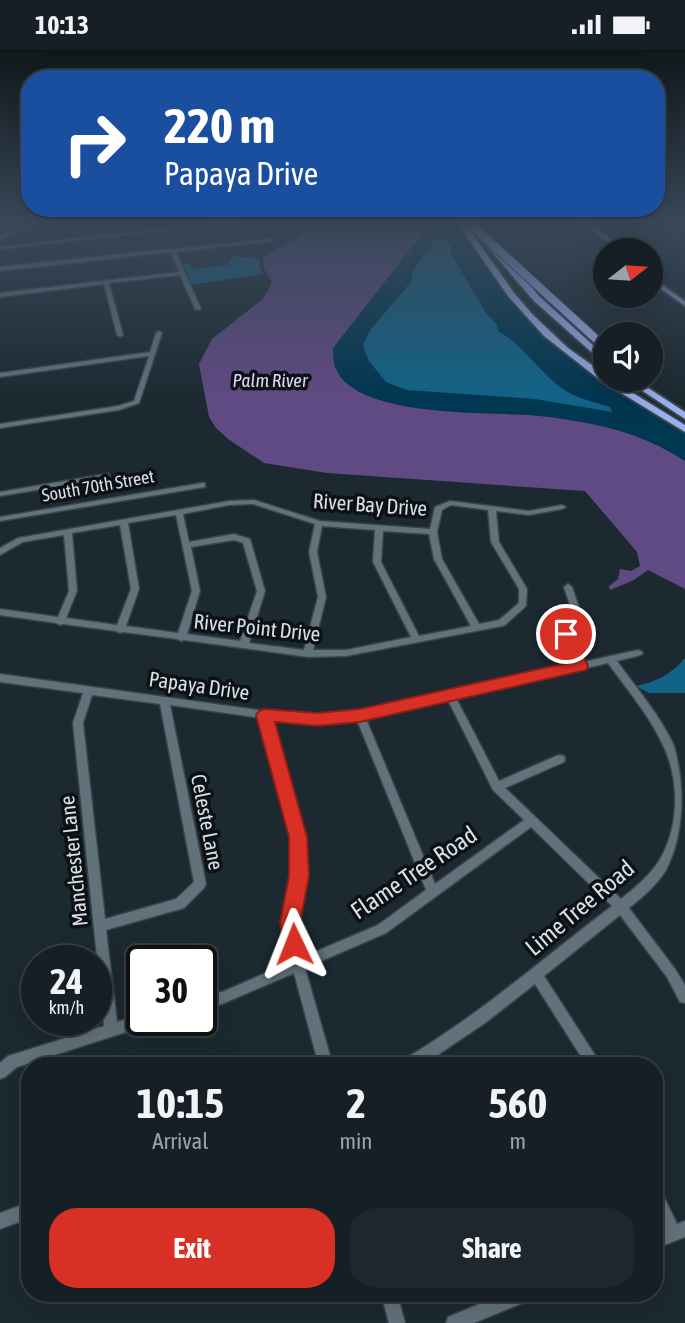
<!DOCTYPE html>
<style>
:root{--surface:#151f25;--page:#1e272d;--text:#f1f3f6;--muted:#9da2a7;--line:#343d42;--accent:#d93025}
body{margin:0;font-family:"Asap Condensed",sans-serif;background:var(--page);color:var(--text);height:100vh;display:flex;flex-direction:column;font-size:26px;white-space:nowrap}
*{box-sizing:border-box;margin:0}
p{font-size:23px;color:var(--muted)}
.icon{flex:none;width:38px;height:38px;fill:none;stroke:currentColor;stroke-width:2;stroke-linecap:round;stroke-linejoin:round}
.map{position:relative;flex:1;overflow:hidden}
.drawer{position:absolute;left:21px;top:1008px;width:642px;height:245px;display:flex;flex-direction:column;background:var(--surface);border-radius:28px;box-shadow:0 7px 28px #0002,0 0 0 2px var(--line)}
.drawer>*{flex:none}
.top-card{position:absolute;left:21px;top:21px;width:644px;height:147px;border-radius:28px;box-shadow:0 7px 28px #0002,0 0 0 2px var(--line);background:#1a4fa0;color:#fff;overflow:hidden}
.needle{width:46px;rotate:73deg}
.fabs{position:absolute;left:593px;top:189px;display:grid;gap:14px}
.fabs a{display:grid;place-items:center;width:70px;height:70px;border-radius:50%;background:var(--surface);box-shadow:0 7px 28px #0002,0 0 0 2px var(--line);font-size:35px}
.speed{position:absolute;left:21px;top:896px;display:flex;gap:14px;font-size:35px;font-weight:700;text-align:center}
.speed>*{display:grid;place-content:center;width:91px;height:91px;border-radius:50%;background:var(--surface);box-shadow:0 7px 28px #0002,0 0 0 2px var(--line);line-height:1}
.speed small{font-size:18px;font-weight:400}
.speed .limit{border:4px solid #111;border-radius:10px;background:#fff;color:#111}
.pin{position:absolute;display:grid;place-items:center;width:60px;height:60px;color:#fff;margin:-30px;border:4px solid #fff;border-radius:50%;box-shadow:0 2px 7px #0007}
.me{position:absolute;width:77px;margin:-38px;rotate:358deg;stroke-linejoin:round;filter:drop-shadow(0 0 5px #0008)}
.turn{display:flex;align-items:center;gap:24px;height:147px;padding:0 28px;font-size:32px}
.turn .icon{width:91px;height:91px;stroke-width:2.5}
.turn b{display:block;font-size:49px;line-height:60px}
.eta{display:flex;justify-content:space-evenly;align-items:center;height:119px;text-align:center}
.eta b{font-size:42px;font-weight:700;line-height:49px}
.button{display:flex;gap:14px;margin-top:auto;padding:14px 28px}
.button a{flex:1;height:80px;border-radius:28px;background:var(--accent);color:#fff;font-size:28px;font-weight:700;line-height:80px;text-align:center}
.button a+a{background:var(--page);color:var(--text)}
.status{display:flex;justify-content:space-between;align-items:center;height:49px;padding:0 35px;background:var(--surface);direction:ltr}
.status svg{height:19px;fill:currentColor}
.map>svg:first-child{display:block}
</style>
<div class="status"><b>10:13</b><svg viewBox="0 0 49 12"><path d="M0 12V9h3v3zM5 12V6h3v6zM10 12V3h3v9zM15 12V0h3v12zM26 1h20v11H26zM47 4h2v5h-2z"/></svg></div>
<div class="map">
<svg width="685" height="1274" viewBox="0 0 685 1274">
<rect width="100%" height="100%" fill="#1c2931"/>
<path fill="#003751" d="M428,173H454C479,202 500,232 525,260C571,310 627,350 685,385V412C651,390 615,378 575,372C560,369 543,367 528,366C483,363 357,368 336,320C333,314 333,305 333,299L426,180Z"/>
<path fill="#126388" d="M441,188L452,198L450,203L486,264L497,276L498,282C521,295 535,317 555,334C570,348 591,352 610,358L612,363L535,350L407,341L386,333L369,312L363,296L370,281L411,233L413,222L435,191Z
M233,207L260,210L259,219L264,225L197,235H192L187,229L188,224L183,216L187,214L196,220L227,216Z
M685,609V644H649L636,637C656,633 672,625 685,609Z"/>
<path fill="#604a83" d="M316,173H428L426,180L333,299C333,305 333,314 336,320C356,368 484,363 528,366C543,367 560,369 575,372C615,378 651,390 685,412V540L648,521L634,531L610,541L609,537L618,530L620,520L631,522L640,517L637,503L585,442L327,424L264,414L228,390L216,379L209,368L199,315L212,290L264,249L272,233L264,220L263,209L298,188Z"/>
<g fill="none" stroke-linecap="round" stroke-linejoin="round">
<g stroke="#38434a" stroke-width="3">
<path id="minor" d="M20,173H25L24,176L42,173L21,179L20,182L0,191V188L16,180Z
M223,173H240L0,200V198Z
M271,190L273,192L176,203L201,260L200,261L195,260L180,226L109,234L123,286L120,288L117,286L104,235L0,248V244L179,223L171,203L0,222V218L170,200L172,199L174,200Z
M159,282L162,284L139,354L119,361L0,379V375L118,357L134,352L149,307L0,328V324L150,303L156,284Z
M106,425H109V429L0,447V443Z
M202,434H205V438L0,472V468Z
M254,451L320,472L430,480L435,458L450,452L529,462L562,456L566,458L562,460L529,466L496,462L499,493L527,540L526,557L505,576L502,577L346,607L308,608L184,591L181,592L177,590L123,583L120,584L116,582L63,575L60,576L56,574L0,566V560L58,568L69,542L64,486L23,493L0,506V499L18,489L229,452ZM253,455L315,475L309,503L318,548L304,601L249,594L265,542L250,490L234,485L189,493L183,465L229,456ZM451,456L488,461L491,493L519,540V554L499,571L479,575L442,510L437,483L442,461ZM176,466L192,542L178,584L126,577L139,540L128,474ZM120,476L131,540L117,576L66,569L77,542L72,484ZM322,477L375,481L373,513L411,588L346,601H313L326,548L317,503ZM383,482L429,485L434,510L471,577L419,587L381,513ZM234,491L243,494L257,542L240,592L187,585L200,542L191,498Z
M568,535L572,538L584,573L571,586L583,613L638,601L641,602L643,604L641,606L617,612C637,640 660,666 674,697C685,736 685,784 666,821C657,836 643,848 629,859L675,920L685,936V954L680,953L667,928L620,866L544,927L602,1017H587L535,935L485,974L439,1005L445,1017H431L428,1012L420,1017H399L401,1012C477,968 542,910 612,857L531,778L386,884L305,919L333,1017H319L294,924L222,955L201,960V947L222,943L291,913L284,874L293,827L292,788L261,669L170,656L206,835L204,839L184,859L106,881L117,973L142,965V971H149L148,976L17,1018L5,1028L0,1030V1014L8,1007L104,977L73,674L83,644L0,633V625L265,662L317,666L360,663L574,615L561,585L575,572L564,538ZM608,614C627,640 648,665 662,694C680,730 680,777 659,812C649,827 635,839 621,850L505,739L564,713L565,710L564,707L560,706L556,707L499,732L456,649ZM92,646L160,655L194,833L176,850L105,870L83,674ZM448,651L493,741L524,771L435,835L366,670ZM271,670L317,674L357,671L426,841L378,876L303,908L296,874L305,827L304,788Z
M654,1136L659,1138L677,1175L685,1172V1188L654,1200V1184L663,1181L654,1161Z
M30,1153V1169L0,1180V1164Z
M381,1244H397L405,1274H389Z
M506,1244H534L532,1250L474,1274H446L448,1268Z"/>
</g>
<g stroke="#38434a" stroke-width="4">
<path id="major" d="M581,173H588L626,201H619Z
M651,228L685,252V257L651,233Z"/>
</g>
<g stroke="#38434a" stroke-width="4">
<path id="highway" d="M457,173H464L514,244L533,266L568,299L606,326V331H612L685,376V383L600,331L544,287L508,247Z
M486,192H492L540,248L606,308V316L534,252L486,196Z
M626,331H636L685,363V370Z"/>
</g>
<use href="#minor" fill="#62717a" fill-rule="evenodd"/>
<use href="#major" fill="#8297bf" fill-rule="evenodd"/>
<use href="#highway" fill="#98b0ed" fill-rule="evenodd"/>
<g stroke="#38434a" stroke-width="10" stroke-linecap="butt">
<path id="highway-bridge" d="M468,173L606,299"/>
</g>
<use href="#highway-bridge" stroke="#98b0ed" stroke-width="8"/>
</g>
<linearGradient id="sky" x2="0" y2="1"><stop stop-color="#0f171b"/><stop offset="0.49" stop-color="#3a495a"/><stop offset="1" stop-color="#3a495a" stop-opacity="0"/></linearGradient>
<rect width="685" height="352" fill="url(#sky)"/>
<path fill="#d93025" stroke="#8d1f18" stroke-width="2" d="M566,580L571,581L588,617L586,621L360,673L317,677L275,673L307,788L309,827L300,874L304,895L301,902L294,905L287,902L280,874L289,827V788L256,666L259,662L264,660L317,664L360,660L571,613L558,585Z"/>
<g text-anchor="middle" stroke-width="7" stroke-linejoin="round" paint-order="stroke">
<g font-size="18" fill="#d8e0e5" stroke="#0c1115">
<text transform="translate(98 437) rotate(-10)" y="6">South 70th Street</text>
</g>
<g font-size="19" font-style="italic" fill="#e1d5f8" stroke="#0c1115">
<text x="270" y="338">Palm River</text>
</g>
<g font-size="21" fill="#d8e0e5" stroke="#0c1115">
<text transform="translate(370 456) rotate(4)" y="7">River Bay Drive</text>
<text transform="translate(257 579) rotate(6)" y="7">River Point Drive</text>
<text transform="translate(199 637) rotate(8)" y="7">Papaya Drive</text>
<text transform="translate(207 773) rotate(79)" y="7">Celeste Lane</text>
<text transform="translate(74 812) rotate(-96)" y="7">Manchester Lane</text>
</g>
<g font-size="24" fill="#d8e0e5" stroke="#0c1115">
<text transform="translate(414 824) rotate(-34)" y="8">Flame Tree Road</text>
<text transform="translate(580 859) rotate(-40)" y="8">Lime Tree Road</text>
</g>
</g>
</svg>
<div class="fabs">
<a><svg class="needle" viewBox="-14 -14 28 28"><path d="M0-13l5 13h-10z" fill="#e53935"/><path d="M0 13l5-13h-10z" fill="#9da2a7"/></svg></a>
<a><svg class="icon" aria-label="sound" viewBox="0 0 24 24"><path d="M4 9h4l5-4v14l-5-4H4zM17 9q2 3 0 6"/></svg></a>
</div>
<div class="speed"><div>24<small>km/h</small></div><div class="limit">30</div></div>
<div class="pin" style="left:566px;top:585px;background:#d93025"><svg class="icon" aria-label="arrive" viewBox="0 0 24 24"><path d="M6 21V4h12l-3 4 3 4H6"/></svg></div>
<svg class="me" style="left:294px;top:895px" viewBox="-20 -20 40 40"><path d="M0-17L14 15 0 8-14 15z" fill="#d93025" stroke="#fff" stroke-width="4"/></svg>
<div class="top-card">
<div class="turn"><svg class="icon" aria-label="right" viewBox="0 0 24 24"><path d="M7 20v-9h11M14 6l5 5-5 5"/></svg><div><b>220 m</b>Papaya Drive</div></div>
</div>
<section class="drawer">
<div class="eta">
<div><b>10:15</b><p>Arrival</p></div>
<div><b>2</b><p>min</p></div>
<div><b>560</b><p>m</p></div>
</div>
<div class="button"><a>Exit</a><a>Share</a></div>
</section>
</div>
